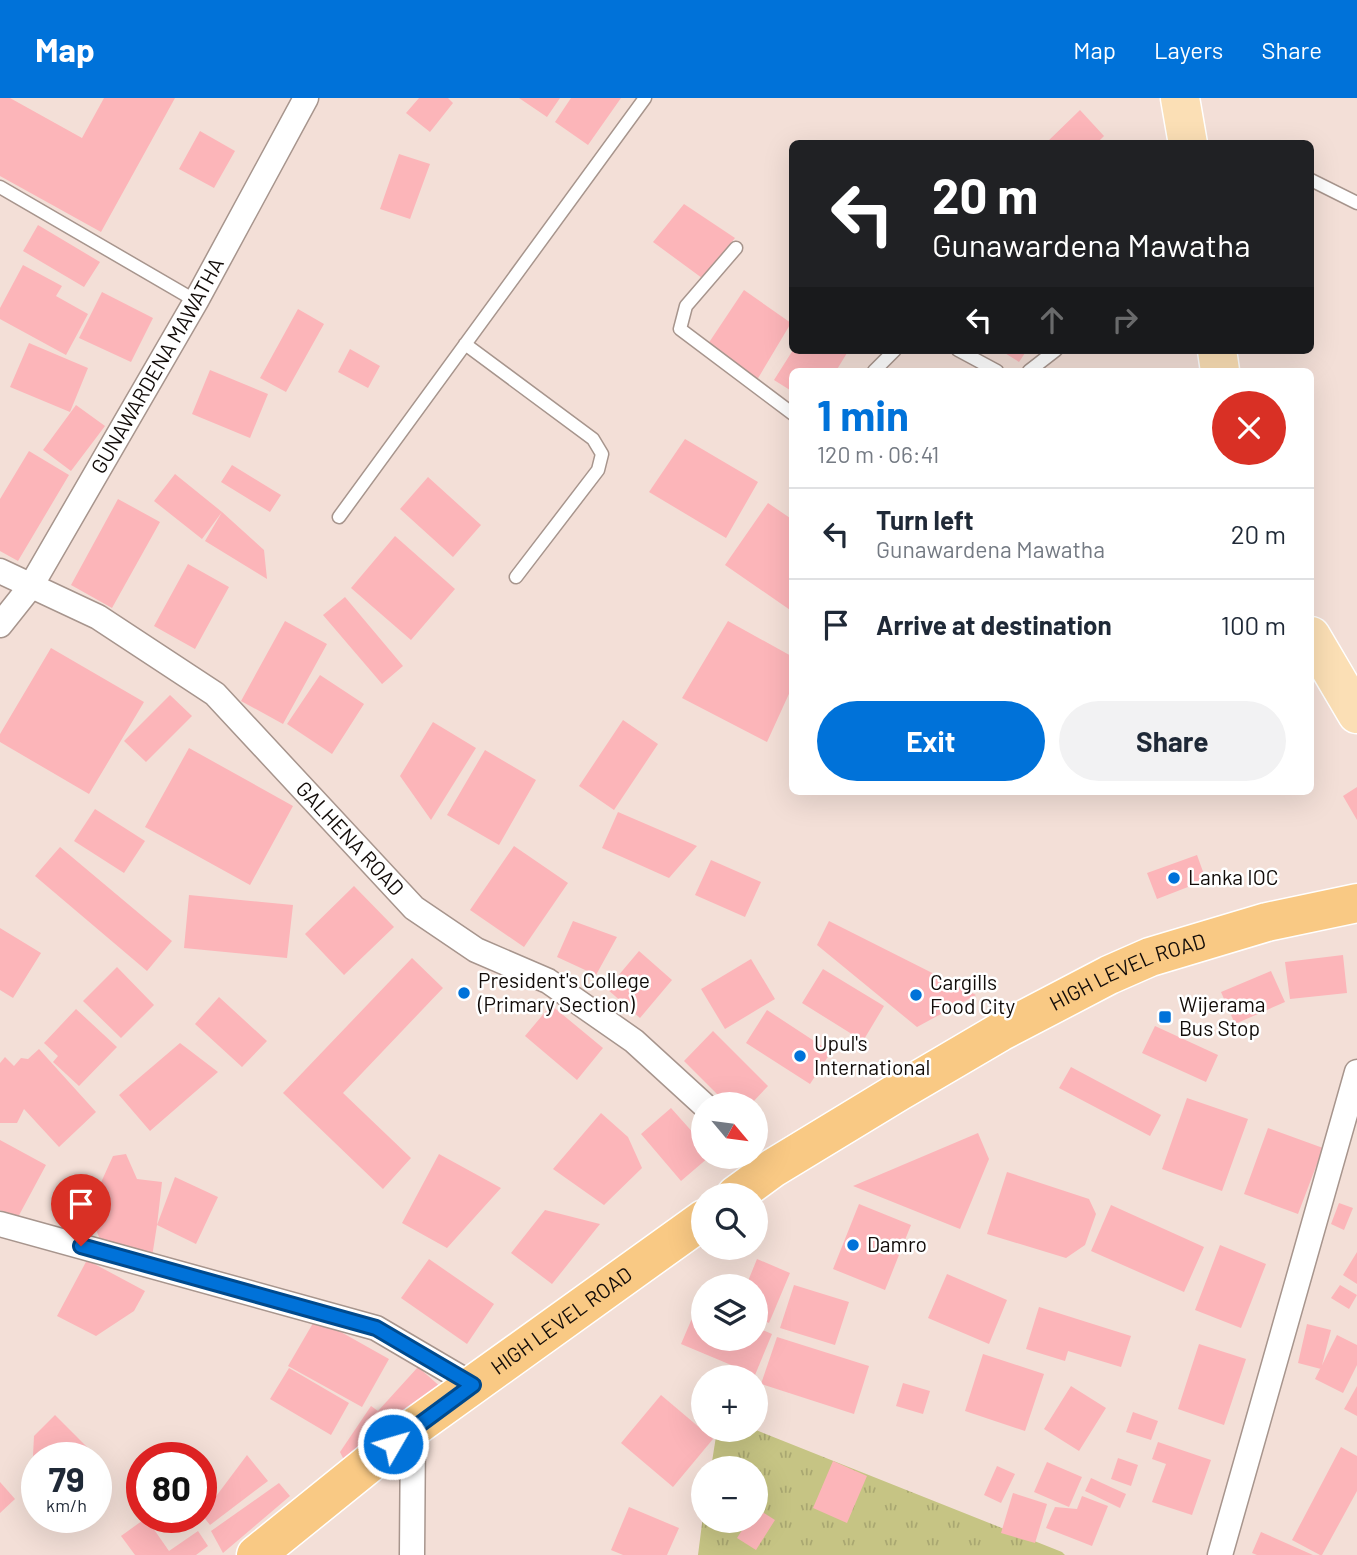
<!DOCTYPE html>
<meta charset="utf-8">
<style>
:root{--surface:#fff;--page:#f2f2f3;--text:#1f2937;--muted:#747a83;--line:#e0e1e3;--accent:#0072d9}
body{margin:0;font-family:Barlow,sans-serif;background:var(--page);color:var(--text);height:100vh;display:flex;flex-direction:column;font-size:26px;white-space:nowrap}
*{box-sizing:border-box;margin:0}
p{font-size:23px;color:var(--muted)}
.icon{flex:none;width:38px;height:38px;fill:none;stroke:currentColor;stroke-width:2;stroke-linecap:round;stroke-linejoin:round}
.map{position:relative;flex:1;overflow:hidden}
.details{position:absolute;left:789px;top:270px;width:525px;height:427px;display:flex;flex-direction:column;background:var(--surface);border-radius:10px;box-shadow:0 7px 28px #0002}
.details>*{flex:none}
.guide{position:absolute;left:789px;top:42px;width:525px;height:214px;border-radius:10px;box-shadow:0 7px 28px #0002;background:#202124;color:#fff;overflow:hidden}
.needle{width:46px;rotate:119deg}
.buttons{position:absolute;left:691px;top:994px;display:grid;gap:14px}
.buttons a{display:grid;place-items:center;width:77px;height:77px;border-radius:50%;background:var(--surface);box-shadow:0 7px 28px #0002;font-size:35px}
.speed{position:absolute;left:21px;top:1344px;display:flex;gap:14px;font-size:35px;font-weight:700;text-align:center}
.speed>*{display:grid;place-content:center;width:91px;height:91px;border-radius:50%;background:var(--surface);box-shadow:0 7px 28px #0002;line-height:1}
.speed small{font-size:18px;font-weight:400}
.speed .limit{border:10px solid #d22;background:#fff;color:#111}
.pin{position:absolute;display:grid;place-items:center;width:60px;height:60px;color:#fff;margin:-72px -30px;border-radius:50% 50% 50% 0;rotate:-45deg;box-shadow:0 0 7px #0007}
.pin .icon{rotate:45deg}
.me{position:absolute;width:77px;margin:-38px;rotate:52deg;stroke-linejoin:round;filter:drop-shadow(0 0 5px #0008)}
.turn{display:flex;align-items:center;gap:24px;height:147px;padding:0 28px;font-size:32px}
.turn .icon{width:91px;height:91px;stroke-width:2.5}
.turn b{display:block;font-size:49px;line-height:60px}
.lanes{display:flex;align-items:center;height:66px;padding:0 28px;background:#0003;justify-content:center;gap:35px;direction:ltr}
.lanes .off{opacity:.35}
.round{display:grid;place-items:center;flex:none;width:74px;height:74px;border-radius:37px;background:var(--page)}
.summary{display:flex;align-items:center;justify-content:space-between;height:119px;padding:0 28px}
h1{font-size:42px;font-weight:700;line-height:52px;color:var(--accent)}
.button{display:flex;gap:14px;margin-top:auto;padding:14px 28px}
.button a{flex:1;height:80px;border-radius:42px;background:var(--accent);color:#fff;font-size:28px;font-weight:700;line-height:80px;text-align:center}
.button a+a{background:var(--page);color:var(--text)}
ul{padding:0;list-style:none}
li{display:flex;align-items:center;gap:21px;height:91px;padding:0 28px;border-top:2px solid var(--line)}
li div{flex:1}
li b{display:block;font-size:26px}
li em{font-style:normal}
header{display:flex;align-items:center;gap:42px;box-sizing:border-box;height:98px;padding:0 35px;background:var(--accent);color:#fff}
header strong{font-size:33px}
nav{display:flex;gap:38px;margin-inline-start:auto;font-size:24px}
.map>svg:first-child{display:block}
</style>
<header>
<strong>Map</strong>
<nav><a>Map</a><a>Layers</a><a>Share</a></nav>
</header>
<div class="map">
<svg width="1357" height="1457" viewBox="0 0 1357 1457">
<defs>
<pattern id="grass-tufts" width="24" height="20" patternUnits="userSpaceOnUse" patternTransform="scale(1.75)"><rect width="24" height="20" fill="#c6c484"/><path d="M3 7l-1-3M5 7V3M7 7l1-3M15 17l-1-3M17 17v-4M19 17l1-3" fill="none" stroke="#a9a771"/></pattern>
</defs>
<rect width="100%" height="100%" fill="#f3dfd7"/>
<path fill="url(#grass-tufts)" d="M717,1332H756L1062,1454L1065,1457H698L703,1418L704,1423H756V1370H711Z"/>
<path fill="#fcb5b9" d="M0,0H10L82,40L104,0H175L101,134L0,78Z
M419,0H448L453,5L430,34L406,15Z
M519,0H560L547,19Z
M571,0H621L588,47L555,24Z
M1080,12L1104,38L1096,46H1045Z
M200,33L235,53L214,90L179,71Z
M399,56L430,66L410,121L380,111Z
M684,106L735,140L702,180L653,144Z
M38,127L100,164L84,189L23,153Z
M23,167L62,188L56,198L88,216L66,257L0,221V210Z
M744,192L791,225L757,282L708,246Z
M102,194L153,220L131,264L79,240Z
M298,211L324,226L286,294L260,280Z
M29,245L88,270L70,314L10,289Z
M350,251L380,268L368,290L338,274Z
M793,252H842L847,255L836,273H793V294L774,282Z
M1000,252H1027L1019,264Z
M210,272L268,296L250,340L192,316Z
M76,307L105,328L71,373L43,352Z
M685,341L758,384L726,440L649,394Z
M29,353L69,377L18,463L0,453V401Z
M232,367L281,397L270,414L221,384Z
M175,376L222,414L202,441L154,403Z
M428,379L481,427L453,459L400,411Z
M118,401L160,424L112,510L71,487Z
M768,405L793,422V514L725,467Z
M222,414L264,452L267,481L205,443Z
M395,438L455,491L411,542L351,490Z
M188,466L229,489L195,551L154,528Z
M345,499L403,568L382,586L323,517Z
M285,523L327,546L283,626L241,603Z
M728,523L793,559V587L767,644L682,600Z
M51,550L144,604L89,696L0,644V636Z
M320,577L364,606L332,656L287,626Z
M170,597L192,618L146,664L124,643Z
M623,622L658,646L614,712L579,688Z
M433,624L476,650L431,722L400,678Z
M189,650L293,708L250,787L145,729Z
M485,652L536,682L499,747L447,717Z
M1357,689V722L1343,698Z
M95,711L145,743L124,775L74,743Z
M618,714L697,748L669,780L602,750Z
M514,748L568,785L524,849L470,812Z
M60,749L172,843L147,873L35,778Z
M1197,757L1206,782L1157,801L1147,775Z
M711,762L761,784L745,819L695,797Z
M354,788L394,829L344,877L305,836Z
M189,797L293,807L287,860L184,850Z
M573,823L617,839L596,877L557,859Z
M829,823L976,897L917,929L817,847Z
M0,830L41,855L13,900L0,892Z
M639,853L672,882L640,920L607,891Z
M1343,857L1347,895L1290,901L1285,864Z
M412,860L443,890L343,995L411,1060L383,1091L283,995Z
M751,861L775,901L725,931L701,891Z
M117,869L154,907L121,940L83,903Z
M823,871L884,908L863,943L802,905Z
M1271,873L1285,904L1235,926L1221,894Z
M219,899L267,943L242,969L195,926Z
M551,907L603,950L577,982L525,938Z
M76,911L117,949L79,988L53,964L58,958L44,945Z
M767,912L831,954L810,986L746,945Z
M1155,928L1218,957L1206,984L1142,955Z
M713,933L768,988L751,1006H727L684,963Z
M180,945L218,974L150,1033L119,997Z
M39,951L96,1014L59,1049L24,1011L17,1025H0V965L5,959L14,968L21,960L28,961Z
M1071,969L1161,1017L1150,1038L1059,990Z
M1187,1000L1248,1021L1222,1093L1162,1071Z
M671,1010L704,1047V1059H709L681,1083L641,1036Z
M601,1015L628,1039L642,1070L604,1107L553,1071Z
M1268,1030L1323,1050L1298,1116L1244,1096Z
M978,1035L989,1061L960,1131L853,1088Z
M0,1042L46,1067L17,1121L0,1112Z
M126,1056L137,1081L162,1084L157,1127L175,1079L218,1099L196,1146L157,1127L152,1159L102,1146L88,1113L113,1058Z
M439,1056L501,1090L447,1150L402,1125Z
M1007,1074L1089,1101L1096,1116L1085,1147L1066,1160L987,1136Z
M1339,1105L1353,1110L1344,1132L1331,1126Z
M859,1106L911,1127L885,1192L833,1171Z
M1111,1107L1204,1149L1184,1194L1091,1153Z
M545,1112L600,1126L552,1186L511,1155Z
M1220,1147L1266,1166L1241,1230L1195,1212Z
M1357,1154V1186L1343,1177Z
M429,1161L494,1206L467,1246L401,1200Z
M757,1161L790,1175L769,1225L756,1219V1188H746Z
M87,1162L145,1193L134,1213L96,1238L57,1218Z
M947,1176L1007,1202L989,1246L928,1220Z
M794,1187L849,1204L835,1247L780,1230Z
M1340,1187L1357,1197L1349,1211L1331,1200Z
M699,1204L704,1207V1241H756V1229L772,1236L755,1277L681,1246Z
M1039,1209L1131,1238L1121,1269L1068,1253L1065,1263L1026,1251Z
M316,1220L389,1261L362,1309L288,1268Z
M1307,1226L1331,1232L1321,1271L1298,1265Z
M1337,1237L1357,1247V1267L1343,1295L1315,1281Z
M777,1239L869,1268L854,1316L761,1286Z
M1199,1246L1246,1261L1224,1327L1178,1311Z
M983,1256L1044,1276L1025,1333L965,1313Z
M418,1269L443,1291L345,1364L340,1354L371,1308L378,1313Z
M289,1270L349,1305L331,1337L270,1301Z
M903,1285L930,1293L923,1316L896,1308Z
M1071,1288L1106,1310L1079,1353L1044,1331Z
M1357,1288V1318L1344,1311Z
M661,1297L713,1341L673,1389L621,1345Z
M1133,1314L1158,1323L1151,1342L1126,1334Z
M55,1317L102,1364L96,1369V1360H37V1381L32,1377L34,1338Z
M1158,1344L1211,1362L1192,1417L1152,1404L1166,1366L1152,1361Z
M1341,1349L1357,1358V1393L1322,1457H1320L1292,1442Z
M247,1357L268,1383L210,1427L202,1417Z
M1118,1360L1138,1367L1131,1388L1111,1381Z
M833,1363L867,1378L847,1425L813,1410Z
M1047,1364L1082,1379L1069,1409L1034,1394Z
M997,1368L1015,1376L1001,1405L984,1397Z
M1091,1380L1126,1396L1120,1410L1085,1393Z
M0,1384L15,1401L0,1415Z
M279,1385L290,1398L223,1455L211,1433Z
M1013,1395L1047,1406L1035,1445L1001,1435Z
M1082,1398L1108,1408L1092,1448L1046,1430L1055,1409L1077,1411Z
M629,1409L679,1430L667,1457H623L611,1452Z
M756,1410L775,1422L756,1452L737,1440L748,1423H756Z
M146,1420L169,1453L198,1433L208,1448L196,1457H135L121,1438Z
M1261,1434L1313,1457H1257L1252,1455Z"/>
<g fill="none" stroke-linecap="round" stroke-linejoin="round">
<g stroke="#a7958d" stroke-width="15">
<path id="lane" d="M1311,82L1357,105
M0,89L196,203
M736,150L686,208L680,231L793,316
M465,246L593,341L602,356L598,372L516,479
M958,252L997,273
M874,273L895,252
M1029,273L1056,252
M339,419L645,0"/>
</g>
<g stroke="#a7958d" stroke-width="27">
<g id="street">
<path id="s1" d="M0,473L98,519L215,596L414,810L476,852L548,883L634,943L704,1007"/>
<path id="s2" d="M0,527L31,488L196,203L306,0"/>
<path d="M0,1126L376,1230L473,1287"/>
<path d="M412,1457L413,1330"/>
<path d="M1220,1457L1357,974"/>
</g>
</g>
<g stroke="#fff" stroke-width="41">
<path id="primary" d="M1180,0L1188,46
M1217,252L1220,273
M1311,538L1357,616"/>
</g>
<g stroke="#fff" stroke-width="41">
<g id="highway">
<path id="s3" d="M736,1097L773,1070L898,994L1000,934L1109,877L1150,859L1267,824L1357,805"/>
<path id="s4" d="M256,1457L413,1330L704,1121"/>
</g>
</g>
<use href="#lane" stroke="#fff" stroke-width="12"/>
<use href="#street" stroke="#fff" stroke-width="24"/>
<use href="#primary" stroke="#fbdfb5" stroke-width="38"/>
<use href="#highway" stroke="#f9c984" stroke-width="38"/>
</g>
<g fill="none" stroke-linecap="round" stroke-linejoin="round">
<g stroke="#004a8d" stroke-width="18">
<path id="route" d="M81,1148L376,1230L473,1287L393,1346"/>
</g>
<use href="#route" stroke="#0072d9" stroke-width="12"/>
</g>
<g fill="#0072d9" stroke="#fff" stroke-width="2.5">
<circle cx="1174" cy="780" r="7"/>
<circle cx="464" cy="895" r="7"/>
<circle cx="916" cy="897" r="7"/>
<rect x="1158" y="912" width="14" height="14" rx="3.5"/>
<circle cx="800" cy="958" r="7"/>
<circle cx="853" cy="1147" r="7"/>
</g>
<g text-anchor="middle" stroke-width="5" stroke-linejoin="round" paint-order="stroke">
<g font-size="21" fill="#120c09" stroke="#fff">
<text dy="7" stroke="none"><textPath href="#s2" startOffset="304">GUNAWARDENA MAWATHA</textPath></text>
<text dy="7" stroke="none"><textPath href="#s1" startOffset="446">GALHENA ROAD</textPath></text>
<text dy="7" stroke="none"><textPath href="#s3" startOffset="452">HIGH LEVEL ROAD</textPath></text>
<text dy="7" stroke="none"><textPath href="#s4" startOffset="385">HIGH LEVEL ROAD</textPath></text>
</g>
<g font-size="21" fill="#120c09" stroke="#fff" text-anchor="start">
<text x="1188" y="787">Lanka IOC</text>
<text x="478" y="890">President's College<tspan x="478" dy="24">(Primary Section)</tspan></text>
<text x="930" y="892">Cargills<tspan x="930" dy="24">Food City</tspan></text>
<text x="1179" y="914">Wijerama<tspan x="1179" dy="24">Bus Stop</tspan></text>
<text x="814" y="953">Upul's<tspan x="814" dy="24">International</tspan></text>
<text x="867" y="1154">Damro</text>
</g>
</g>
</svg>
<div class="buttons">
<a><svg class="needle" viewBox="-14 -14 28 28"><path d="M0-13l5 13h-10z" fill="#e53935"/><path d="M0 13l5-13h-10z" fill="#747a83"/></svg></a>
<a><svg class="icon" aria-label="search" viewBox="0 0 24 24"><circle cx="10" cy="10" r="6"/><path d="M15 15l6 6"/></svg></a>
<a><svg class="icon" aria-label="layers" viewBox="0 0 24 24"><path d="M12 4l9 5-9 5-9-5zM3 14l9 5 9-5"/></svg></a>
<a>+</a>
<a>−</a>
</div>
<div class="speed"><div>79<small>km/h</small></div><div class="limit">80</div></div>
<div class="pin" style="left:81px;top:1148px;background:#d93025"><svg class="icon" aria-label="arrive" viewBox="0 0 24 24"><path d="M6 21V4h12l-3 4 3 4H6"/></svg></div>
<svg class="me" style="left:393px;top:1346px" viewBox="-20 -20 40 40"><circle r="17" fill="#0072d9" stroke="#fff" stroke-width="3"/><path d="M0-11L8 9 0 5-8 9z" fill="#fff"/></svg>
<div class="guide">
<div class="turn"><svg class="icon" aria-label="left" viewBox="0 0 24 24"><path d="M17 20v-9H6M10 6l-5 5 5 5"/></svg><div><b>20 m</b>Gunawardena Mawatha</div></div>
<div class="lanes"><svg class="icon" aria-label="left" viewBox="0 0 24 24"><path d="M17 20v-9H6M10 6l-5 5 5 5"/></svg><svg class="icon off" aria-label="ahead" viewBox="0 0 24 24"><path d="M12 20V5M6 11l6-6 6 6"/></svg><svg class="icon off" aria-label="right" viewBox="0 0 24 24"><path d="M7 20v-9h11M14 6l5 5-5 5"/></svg></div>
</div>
<section class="details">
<div class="summary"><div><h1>1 min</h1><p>120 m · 06:41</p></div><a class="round" style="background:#d93025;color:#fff"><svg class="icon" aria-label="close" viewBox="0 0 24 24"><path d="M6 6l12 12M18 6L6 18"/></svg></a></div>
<ul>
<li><svg class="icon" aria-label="left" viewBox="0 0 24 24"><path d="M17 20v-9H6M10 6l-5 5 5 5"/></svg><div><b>Turn left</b><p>Gunawardena Mawatha</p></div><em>20 m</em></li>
<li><svg class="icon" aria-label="arrive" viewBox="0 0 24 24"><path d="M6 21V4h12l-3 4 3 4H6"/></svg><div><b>Arrive at destination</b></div><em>100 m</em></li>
</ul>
<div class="button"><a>Exit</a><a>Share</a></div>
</section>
</div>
